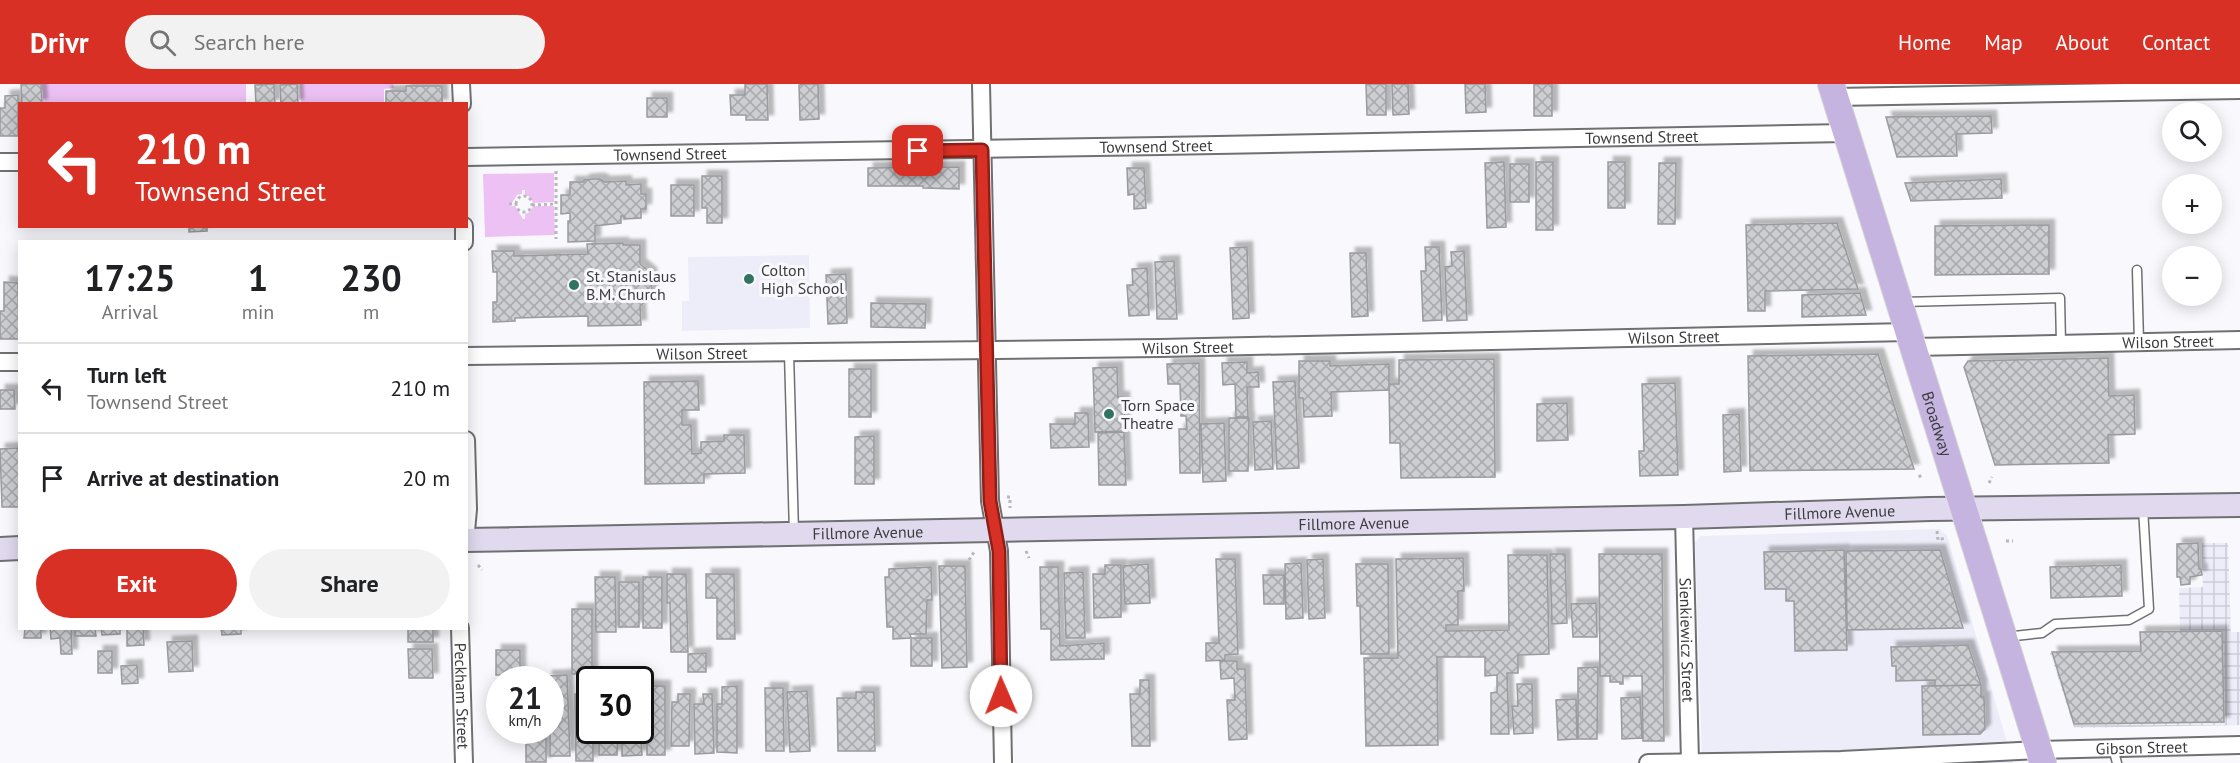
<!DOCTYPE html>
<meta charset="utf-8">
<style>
:root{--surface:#fff;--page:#f2f2f2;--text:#202124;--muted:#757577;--line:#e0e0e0;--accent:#d93025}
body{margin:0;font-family:"PT Sans",sans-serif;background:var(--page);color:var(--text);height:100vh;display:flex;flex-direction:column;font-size:22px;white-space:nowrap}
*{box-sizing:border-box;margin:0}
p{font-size:20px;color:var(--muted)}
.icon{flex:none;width:33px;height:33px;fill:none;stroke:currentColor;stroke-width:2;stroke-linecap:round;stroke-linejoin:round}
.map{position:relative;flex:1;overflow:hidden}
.sheet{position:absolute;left:18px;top:156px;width:450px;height:390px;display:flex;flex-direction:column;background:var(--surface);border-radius:0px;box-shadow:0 3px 15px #0003}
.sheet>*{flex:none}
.hud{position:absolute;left:18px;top:18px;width:450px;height:126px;border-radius:0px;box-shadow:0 3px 15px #0003;background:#d93025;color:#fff;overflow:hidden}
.controls{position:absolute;left:2162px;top:18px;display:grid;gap:12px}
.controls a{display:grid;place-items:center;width:60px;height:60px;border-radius:50%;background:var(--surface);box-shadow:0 3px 15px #0003;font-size:30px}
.speed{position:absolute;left:486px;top:582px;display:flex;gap:12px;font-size:30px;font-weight:700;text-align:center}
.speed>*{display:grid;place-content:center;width:78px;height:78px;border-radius:50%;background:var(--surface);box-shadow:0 3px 15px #0003;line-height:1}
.speed small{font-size:15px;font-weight:400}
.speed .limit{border:3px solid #111;border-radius:9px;background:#fff;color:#111}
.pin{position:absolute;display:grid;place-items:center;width:51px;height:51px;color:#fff;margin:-26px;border-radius:12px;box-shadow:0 3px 9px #0006}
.me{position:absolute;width:66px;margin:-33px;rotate:359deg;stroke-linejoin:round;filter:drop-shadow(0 0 4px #0008)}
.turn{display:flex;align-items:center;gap:21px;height:126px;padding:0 18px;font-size:27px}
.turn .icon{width:78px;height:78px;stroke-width:2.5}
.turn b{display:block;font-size:42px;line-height:51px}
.eta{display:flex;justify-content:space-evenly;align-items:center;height:102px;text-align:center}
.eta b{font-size:36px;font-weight:800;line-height:42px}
.cta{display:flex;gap:12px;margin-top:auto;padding:12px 18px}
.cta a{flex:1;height:69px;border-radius:36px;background:var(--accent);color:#fff;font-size:24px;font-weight:800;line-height:69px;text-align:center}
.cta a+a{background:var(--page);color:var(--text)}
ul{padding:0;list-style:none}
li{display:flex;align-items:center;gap:18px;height:90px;padding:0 18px;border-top:2px solid var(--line)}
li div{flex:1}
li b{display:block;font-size:22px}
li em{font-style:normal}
header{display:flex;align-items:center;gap:36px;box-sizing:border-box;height:84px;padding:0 30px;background:var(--accent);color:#fff}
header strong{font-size:28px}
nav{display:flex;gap:33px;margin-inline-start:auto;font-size:21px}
.search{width:420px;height:54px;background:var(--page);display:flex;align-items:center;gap:15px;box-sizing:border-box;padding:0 21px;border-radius:33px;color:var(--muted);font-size:22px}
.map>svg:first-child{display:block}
</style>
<header>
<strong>Drivr</strong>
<div class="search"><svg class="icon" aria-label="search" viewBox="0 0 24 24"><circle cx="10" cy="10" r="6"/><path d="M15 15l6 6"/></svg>Search here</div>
<nav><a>Home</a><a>Map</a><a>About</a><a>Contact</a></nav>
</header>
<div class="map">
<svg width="2240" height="679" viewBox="0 0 2240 679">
<defs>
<pattern id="industrial-grid" width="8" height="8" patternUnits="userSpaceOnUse" patternTransform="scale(1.5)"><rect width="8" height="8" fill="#ecedf8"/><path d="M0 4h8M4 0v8" fill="none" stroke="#cbccd6"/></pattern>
<pattern id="building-cross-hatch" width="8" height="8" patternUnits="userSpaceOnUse" patternTransform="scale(1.5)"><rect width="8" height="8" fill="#ccced1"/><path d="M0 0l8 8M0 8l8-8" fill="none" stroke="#a7a8ab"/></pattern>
<filter id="shadow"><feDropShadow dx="5.5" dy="-5.5" stdDeviation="1.5" flood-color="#0004"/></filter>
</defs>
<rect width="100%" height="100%" fill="#f9f9fd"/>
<path fill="#ecedf8" d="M809,171L810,244L682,247V217H689L688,173Z
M1939,445L1947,451L2013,679H1702L1695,459L1700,452Z"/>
<path fill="url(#industrial-grid)" d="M2202,459H2228L2231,548H2240V641L2074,644L2050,569L2140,568L2139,550H2180L2179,504L2203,503Z"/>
<path fill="#edc1f4" d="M42,0H246V19H43Z
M300,0H393L394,4L384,5V19L301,20Z
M554,89V118L533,119L530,113L525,111V106H522V110L517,111L512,119H509V122H515L523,135H525V130L530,128L533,122H554L555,151L485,153L483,90Z"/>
<path fill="url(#building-cross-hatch)" stroke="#999b9e" stroke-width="1.5" filter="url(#shadow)" d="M21,0H41L42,20H22Z
M274,0L275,20H256L255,1Z
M297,0L298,20H281L280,1Z
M745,0H767L768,36H746V31H731L730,11H745Z
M804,0H818L819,35L800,36L799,1Z
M1366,0H1386V31H1367Z
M1392,0H1408L1409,30L1393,31Z
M1465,0H1485L1486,28L1466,29Z
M1534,0H1552V32H1534Z
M406,2H442V20H386V7H406Z
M18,11V52H0V24H5V12Z
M647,14H667V33H647Z
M1991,32L1992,49L1956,50L1957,72L1897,73L1886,33Z
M1504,78L1506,143L1487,144L1485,79Z
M1536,78H1553V146H1536Z
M1608,78H1625V124H1608Z
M1659,79H1676L1675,140H1658Z
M1510,80H1529V118H1510Z
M959,83V105L923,104V102H868V84Z
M1127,84H1144L1146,124L1134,125V110L1128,111Z
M702,92H722V139H707V124H702Z
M593,95H600L605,98L626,97V101L641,100V110H646V125H641V134L624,135V132H621V139L595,142V157L568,158V137H570V129L561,130V111H570V98H584V96Z
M2001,95L2002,114L1911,117L1905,99Z
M671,101H694V132H671Z
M1837,139L1858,205L1765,207V227H1748L1746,141Z
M2049,141V190L1935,191V142Z
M189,142H207V147L189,148Z
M623,159V161H640V180L651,189L652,212L640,222L641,241L588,242V232L515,234V237L493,238V218H497V188H493L492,167H514V172L588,170L587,160Z
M1247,163L1249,234L1233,235L1230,164Z
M1425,163H1439L1442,236L1423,237L1421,187H1426Z
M1464,167L1467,236L1447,237L1445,183L1452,182L1451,168Z
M1350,169H1366L1368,232L1352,233Z
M1174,177L1177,235H1157L1155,178Z
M1147,184L1149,231L1129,232L1127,201H1133L1132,185Z
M846,190L847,239L828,240L826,191Z
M4,198L18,199L19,255H0V227H4Z
M1860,209L1866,231L1802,233V211Z
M871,219L926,220L925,244L871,243Z
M1878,270L1914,385L1750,387L1748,272Z
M2108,274L2109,312L2134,311L2135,350L2108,351L2109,379L1995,381L1964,283L1968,277Z
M1494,275L1495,393L1401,394L1400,359H1390L1389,300H1399V276Z
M1299,277H1330V282L1389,280V306L1331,308L1332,332L1304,333L1303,314H1299Z
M1247,278V289L1258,288L1259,303H1247L1248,333H1236L1235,300L1223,301L1222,279Z
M1199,279L1200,389H1180L1179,345H1187L1186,332H1181L1180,300H1168L1167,280Z
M1117,283L1118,313H1124L1125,347L1095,348L1093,284Z
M849,285H871V333H849Z
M698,297L699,326H682V341H691L692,370L701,369V358L724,357V351H744L745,389L704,390V399L645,400L644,298Z
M1295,297L1299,384L1277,385L1273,298Z
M1675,299L1678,391L1640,392L1639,367H1644L1642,300Z
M0,306H14L15,325H0Z
M1567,319L1568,356L1537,357V320Z
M1075,329H1088L1089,363L1051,364L1050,340H1075Z
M1739,330L1741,387L1724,388L1723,331Z
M1229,334H1249L1248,387H1229Z
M1271,337L1273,385L1255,386L1253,338Z
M1224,339L1226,397L1203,398L1201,340Z
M1124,348L1126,401H1099L1098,349Z
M874,352V400H855V353Z
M19,364L20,423H2L0,365Z
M2198,459L2199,485H2201L2202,491L2190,493V500L2181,501L2180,493H2177V460Z
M1844,466L1847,566L1795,567L1794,517H1786V505H1765L1764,468Z
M1940,466L1963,544L1847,546L1846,467Z
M1550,470H1565L1567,539L1552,540Z
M1599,470H1662L1664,657H1643L1642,592H1623V600H1620V598H1610V592H1600Z
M1508,471H1547L1549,570L1518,571V589H1507L1509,650H1491V609L1497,608V591L1485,592V573H1437L1438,661L1366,662L1364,574H1398L1396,475L1463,474L1464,507H1458V541H1446V547L1509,546Z
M1216,475H1235L1238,570L1225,571V576L1206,577V559H1219Z
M1323,475L1325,534L1309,535L1307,476Z
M1301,479L1303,534L1286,535L1285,480Z
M1148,480L1150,519L1125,520L1123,482Z
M1356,480H1388L1389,570H1361L1360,522H1357Z
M1105,481H1121V533L1094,534L1093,490H1105Z
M2121,481L2122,512L2051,514L2050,483Z
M939,482H965L967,583L942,584Z
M931,483L932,516H927L926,550H910L911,554L893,555V543H887L885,493H889V485Z
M1040,483H1058L1060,562L1104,559V575L1051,576V545H1041Z
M1083,488L1085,554H1066L1064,489Z
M667,490H686L688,568H671L670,519H667Z
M706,490H734L735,555H717V514H706Z
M1263,491H1284V520H1264Z
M595,493H615L616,548H596Z
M643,493H662V544H643Z
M619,498H639V543H619Z
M1596,519L1597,553H1573L1571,520Z
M572,525H592V590H572Z
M25,544H41V554H24Z
M50,544H71L72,570H61L60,554L51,555Z
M75,544H95L96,552H75Z
M101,544H120V550L102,551Z
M127,544H143L144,561L127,562Z
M221,544H241V550L222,551Z
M408,544H433V558H408Z
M2222,547L2224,638L2074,640L2052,568L2141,567L2140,548Z
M911,554H932V582H911Z
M192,557L193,587L169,588L167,558Z
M1968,561L1981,601L1935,602V596L1896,597V582H1892L1891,563Z
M408,565H432L433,594H409Z
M496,566H520V591H496Z
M98,567H112V589H98Z
M706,569V588H688V570Z
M1220,577H1237V585H1245L1247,655L1229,656L1227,616H1235L1234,594L1221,595Z
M137,581L138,599L122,600L121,582Z
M1598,583L1597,655H1578V584Z
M567,591L570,672H550V596H547V592Z
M1140,596H1149L1150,662H1132L1130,610H1140Z
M1517,600H1532L1533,649L1514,650L1512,622H1518Z
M1981,601V613H1984L1985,645L1980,650L1923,651L1922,602Z
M647,602H665V671H647Z
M737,602V669L717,668V620H722V603Z
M765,604H783L784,667H766Z
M807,607L810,667L790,668L787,608Z
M856,608H874L875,667H838L837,614H856Z
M575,610H590V646H593V677H576Z
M678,610H690L689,662H671L672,618H678Z
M703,610H712L714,669L695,670L694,620H704Z
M1640,613L1642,654L1622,655L1621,614Z
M1576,615L1577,655L1558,656L1556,616Z
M640,642L642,671L622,672V646H640Z
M526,646H546V678H526Z
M599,646H618L617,671H599Z"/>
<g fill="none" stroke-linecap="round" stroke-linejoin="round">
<g stroke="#6f7072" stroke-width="11">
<path id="lane" d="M2137,186L2139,258
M1902,218L2060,214L2061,260
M789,269L794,449
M2005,553L2042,549L2055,540L2129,536L2149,525L2143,424
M2113,664L2117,679"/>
</g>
<g stroke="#6f7072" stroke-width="20">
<g id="street">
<path d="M461,0L462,20"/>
<path d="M981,0L990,417L999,467L1003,679"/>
<path d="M1835,13L2240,6"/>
<path id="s1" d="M466,73L1161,62L1846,49"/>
<path d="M0,78H20"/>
<path d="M464,142V158"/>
<path id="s2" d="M1914,263L2240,256"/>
<path id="s3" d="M466,272L1160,264L1909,248"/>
<path d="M0,278H20"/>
<path d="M466,356L468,425L466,447"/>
<path id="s4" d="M1684,433L1690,678"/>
<path id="s5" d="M460,544L464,679"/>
<path id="s6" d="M1648,679L1841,676L2039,666L2240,661"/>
</g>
</g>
<g stroke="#6f7072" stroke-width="26">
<g id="secondary">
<path id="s7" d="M466,456L1684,433L1930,425L2240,421"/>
<path d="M0,465L20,464"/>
</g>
</g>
<g stroke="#d4d4d5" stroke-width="28">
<g id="primary">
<path id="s8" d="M1831,0L2043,679"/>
</g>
</g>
<path stroke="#b8b8bb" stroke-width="3" stroke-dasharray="3 3" stroke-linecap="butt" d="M556,87V155
M516 120a8 8 0 1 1 16 0a8 8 0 1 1-16 0Z
M509,120H516
M532,121L556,120
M1919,391L1922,395
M1989,399L1992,393
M1007,413H1010V424
M1937,447L1938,456L1945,454
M2006,457H2013
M1026,467L1029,474
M969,476L974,468
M478,481L482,486"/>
<use href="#lane" stroke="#fff" stroke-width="8"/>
<use href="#street" stroke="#fff" stroke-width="16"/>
<use href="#secondary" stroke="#e1daef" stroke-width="22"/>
<use href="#primary" stroke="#c4b4df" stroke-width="26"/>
</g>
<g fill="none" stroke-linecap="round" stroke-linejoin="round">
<g stroke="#8d1f18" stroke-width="15">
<path id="route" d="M918,67L982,66L990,417L999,467L1001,612"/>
</g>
<use href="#route" stroke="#d93025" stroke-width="10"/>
</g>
<g fill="#327260" stroke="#f9f9fd" stroke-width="2">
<circle cx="749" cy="195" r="6"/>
<circle cx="574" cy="201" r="6"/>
<circle cx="1109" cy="330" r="6"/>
</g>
<g text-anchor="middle" stroke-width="6" stroke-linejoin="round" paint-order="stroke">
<g font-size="16" fill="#3c3c3e" stroke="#f9f9fd">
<text dy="6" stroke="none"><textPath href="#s1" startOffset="1176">Townsend Street</textPath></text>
<text dy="6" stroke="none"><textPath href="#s1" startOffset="690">Townsend Street</textPath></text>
<text dy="6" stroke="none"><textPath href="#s1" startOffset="204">Townsend Street</textPath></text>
<text dy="6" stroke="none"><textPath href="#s3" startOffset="1208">Wilson Street</textPath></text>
<text dy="6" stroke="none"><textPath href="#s2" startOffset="254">Wilson Street</textPath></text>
<text dy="6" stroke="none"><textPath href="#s3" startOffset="722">Wilson Street</textPath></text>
<text dy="6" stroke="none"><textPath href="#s3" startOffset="236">Wilson Street</textPath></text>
<text dy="6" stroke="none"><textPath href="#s8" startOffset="356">Broadway</textPath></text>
<text dy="6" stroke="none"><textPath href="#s7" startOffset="1374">Fillmore Avenue</textPath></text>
<text dy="6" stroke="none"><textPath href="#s7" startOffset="888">Fillmore Avenue</textPath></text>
<text dy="6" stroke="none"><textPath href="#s7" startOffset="402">Fillmore Avenue</textPath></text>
<text dy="6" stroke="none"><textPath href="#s4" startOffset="123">Sienkiewicz Street</textPath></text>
<text dy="6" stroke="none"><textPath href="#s5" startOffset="68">Peckham Street</textPath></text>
<text dy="6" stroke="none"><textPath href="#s6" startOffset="494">Gibson Street</textPath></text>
</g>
<g font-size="16" fill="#3c3c3e" stroke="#f9f9fd" text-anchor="start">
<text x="761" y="192">Colton<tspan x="761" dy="18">High School</tspan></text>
<text x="586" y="198">St. Stanislaus<tspan x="586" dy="18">B.M. Church</tspan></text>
<text x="1121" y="327">Torn Space<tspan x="1121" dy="18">Theatre</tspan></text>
</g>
</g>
</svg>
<div class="controls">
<a><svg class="icon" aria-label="search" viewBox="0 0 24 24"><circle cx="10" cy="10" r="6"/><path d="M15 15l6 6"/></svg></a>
<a>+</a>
<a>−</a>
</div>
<div class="speed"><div>21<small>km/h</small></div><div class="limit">30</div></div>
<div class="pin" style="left:918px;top:67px;background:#d93025"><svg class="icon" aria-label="arrive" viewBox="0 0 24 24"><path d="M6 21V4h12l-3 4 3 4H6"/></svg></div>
<svg class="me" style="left:1001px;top:612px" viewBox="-20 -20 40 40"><circle r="19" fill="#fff"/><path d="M0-13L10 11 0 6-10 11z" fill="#d93025"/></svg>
<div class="hud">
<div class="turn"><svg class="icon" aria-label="left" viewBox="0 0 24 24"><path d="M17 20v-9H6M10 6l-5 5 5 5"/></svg><div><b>210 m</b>Townsend Street</div></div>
</div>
<section class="sheet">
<div class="eta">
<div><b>17:25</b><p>Arrival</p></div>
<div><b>1</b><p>min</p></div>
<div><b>230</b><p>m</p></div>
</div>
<ul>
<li><svg class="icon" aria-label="left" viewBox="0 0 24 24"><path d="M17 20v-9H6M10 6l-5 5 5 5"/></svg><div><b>Turn left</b><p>Townsend Street</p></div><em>210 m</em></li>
<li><svg class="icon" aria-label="arrive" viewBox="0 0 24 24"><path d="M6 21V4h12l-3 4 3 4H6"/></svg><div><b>Arrive at destination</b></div><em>20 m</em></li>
</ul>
<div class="cta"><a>Exit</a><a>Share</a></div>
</section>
</div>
